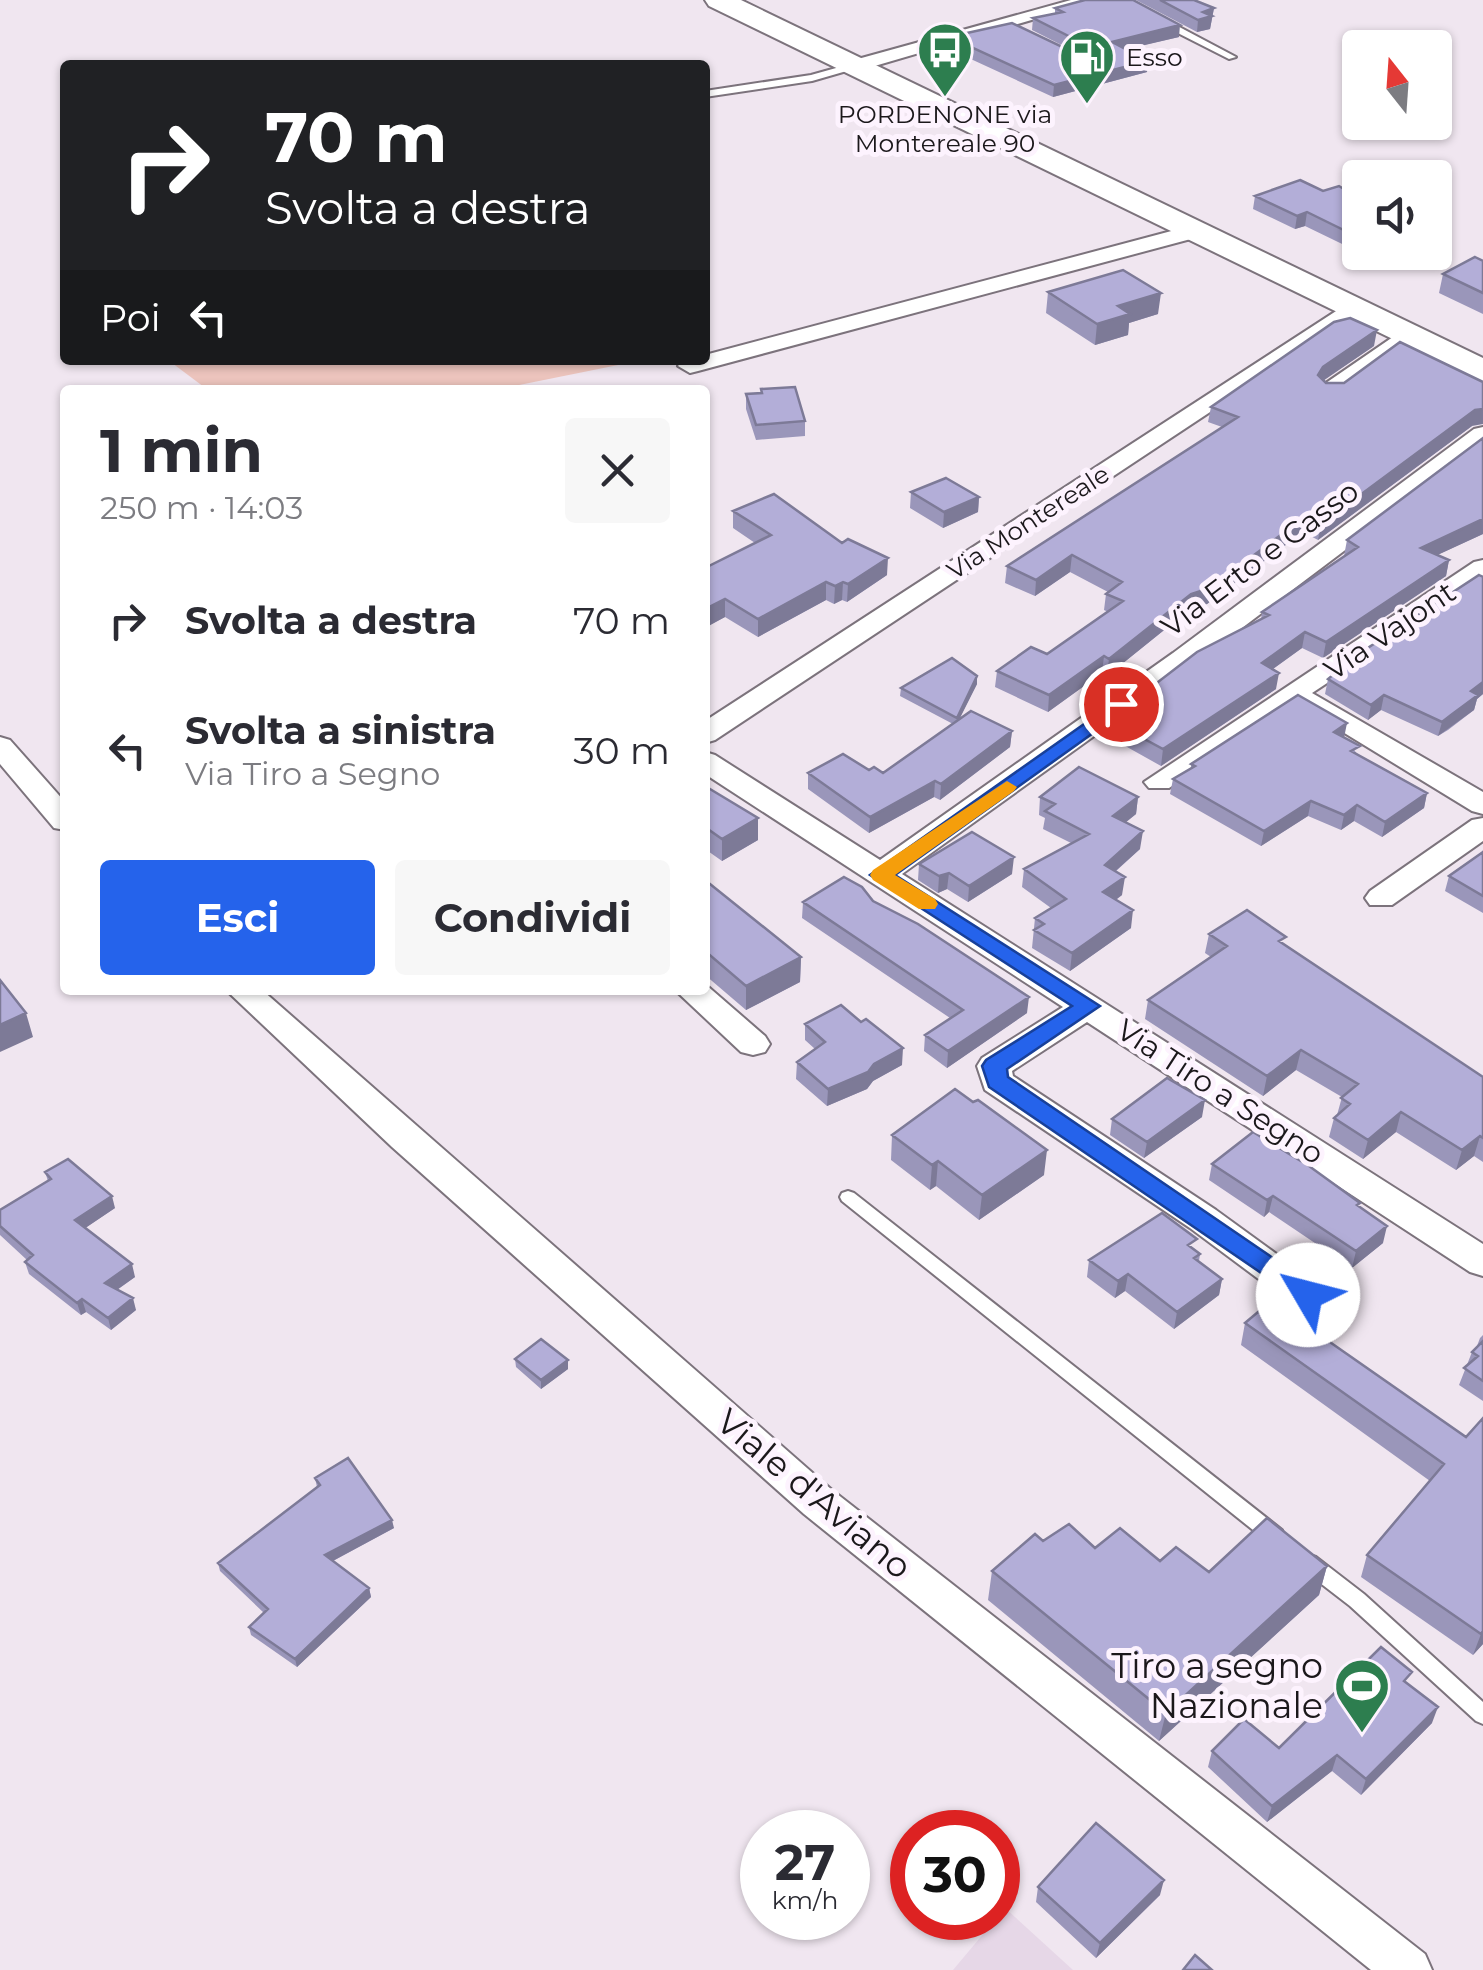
<!DOCTYPE html>
<html lang="it">
<meta charset="utf-8">
<style>
:root{--surface:#fff;--page:#f7f7f7;--text:#2b2b33;--muted:#7c7c81;--accent:#2563eb}
body{margin:0;font-family:Montserrat,sans-serif;background:var(--page);color:var(--text);height:100vh;display:flex;flex-direction:column;font-size:38px;white-space:nowrap}
*{box-sizing:border-box;margin:0}
p{font-size:32px;color:var(--muted)}
.icon{flex:none;width:55px;height:55px;fill:none;stroke:currentColor;stroke-width:2;stroke-linecap:round;stroke-linejoin:round}
.map{position:relative;flex:1;overflow:hidden}
.drawer{position:absolute;left:60px;top:385px;width:650px;height:610px;display:flex;flex-direction:column;background:var(--surface);border-radius:10px;box-shadow:0 2px 8px #0004}
.drawer>*{flex:none}
.top-card{position:absolute;left:60px;top:60px;width:650px;height:305px;border-radius:10px;box-shadow:0 2px 8px #0004;background:#202124;color:#fff;overflow:hidden}
.needle{width:65px;rotate:343deg}
.buttons{position:absolute;left:1342px;top:30px;display:grid;gap:20px}
.buttons a{display:grid;place-items:center;width:110px;height:110px;border-radius:10px;background:var(--surface);box-shadow:0 2px 8px #0004;font-size:50px}
.speed{position:absolute;left:740px;top:1810px;display:flex;gap:20px;font-size:50px;font-weight:700;text-align:center}
.speed>*{display:grid;place-content:center;width:130px;height:130px;border-radius:50%;background:var(--surface);box-shadow:0 2px 8px #0004;line-height:1}
.speed small{font-size:25px;font-weight:400}
.speed .limit{border:15px solid #d22;background:#fff;color:#111}
.pin{position:absolute;display:grid;place-items:center;width:85px;height:85px;color:#fff;margin:-42px;border:5px solid #fff;border-radius:50%;box-shadow:0 2px 10px #0007}
.me{position:absolute;width:110px;margin:-55px;rotate:307deg;stroke-linejoin:round;filter:drop-shadow(0 0 8px #0008)}
.turn{display:flex;align-items:center;gap:35px;height:210px;padding:0 40px;font-size:45px}
.turn .icon{width:130px;height:130px;stroke-width:2.5}
.turn b{display:block;font-size:70px;line-height:85px}
.then{display:flex;align-items:center;height:95px;padding:0 40px;background:#0003;gap:20px;font-size:38px}
.round{display:grid;place-items:center;flex:none;width:105px;height:105px;border-radius:10px;background:var(--page)}
.head{display:flex;align-items:center;justify-content:space-between;height:170px;padding:0 40px}
h1{font-size:60px;font-weight:700;line-height:75px}
.button{display:flex;gap:20px;margin-top:auto;padding:20px 40px}
.button a{flex:1;height:115px;border-radius:10px;background:var(--accent);color:#fff;font-size:40px;font-weight:700;line-height:115px;text-align:center}
.button a+a{background:var(--page);color:var(--text)}
ul{padding:0;list-style:none}
li{display:flex;align-items:center;gap:30px;height:130px;padding:0 40px}
li div{flex:1}
li b{display:block;font-size:38px}
li em{font-style:normal}
.map>svg:first-child{display:block}
</style>
<div class="map">
<svg width="1483" height="1970" viewBox="0 0 1483 1970">
<rect width="100%" height="100%" fill="#f0e6f0"/>
<path fill="#e6d7e7" d="M1005,1908L1073,1970H953Z"/>
<path fill="#ecc4bd" d="M168,360H643L495,390H208Z"/>
<g fill="none" stroke-linecap="round" stroke-linejoin="round">
<g stroke="#7c737c" stroke-width="4">
<path id="service" d="M1162,21H1168L1236,57L1229,59L1162,25Z
M854,63L858,66L857,68L812,81L705,97V91L811,75Z
M848,1191L854,1193L1282,1530L1284,1536L1282,1542L1275,1544L1268,1542L842,1201L840,1197L842,1193Z
M1309,1555L1316,1557L1364,1594L1483,1702V1724L1476,1721L1350,1606L1302,1569L1300,1563L1302,1557Z"/>
</g>
<g stroke="#7c737c" stroke-width="4">
<path id="minor" d="M1071,0H1100L861,70H847L845,66L847,62Z
M1194,225L1205,231L1202,236L698,371L690,373L678,366L682,361L705,360V355Z
M1350,302L1361,309L1358,314L715,740L705,743V721Z
M1406,328L1414,330L1417,335L1414,340L1339,395H1323L1319,390L1323,385Z
M1483,427V446L1193,665L902,874L1483,1244V1276L1470,1272L1087,1022L1012,1071L1013,1076L1216,1210L1341,1301L1347,1311L1341,1321L1328,1325L1315,1321L1190,1228L985,1090L977,1066L982,1058L1063,1007L705,774V752L715,755L880,860L1173,653L1474,429Z
M1483,560V580L1312,693L1483,792V814L1472,811L1297,704L1169,788H1149L1144,782L1474,562Z
M0,737L10,740L65,802V830L54,828L0,764Z
M1483,818V841L1392,905H1370L1365,898L1370,891L1472,820Z
M705,984L765,1036L770,1044L765,1052L753,1055L741,1052L675,990H705Z
M226,990H262L832,1490L1425,1954L1432,1970H1371L804,1514L392,1147Z"/>
</g>
<g stroke="#7c737c" stroke-width="4">
<path id="primary" d="M705,0H741L1483,358V383L709,6Z"/>
</g>
<use href="#service" fill="#fff" fill-rule="evenodd"/>
<use href="#minor" fill="#fff" fill-rule="evenodd"/>
<use href="#primary" fill="#fff" fill-rule="evenodd"/>
</g>
<path fill="#9a96ba" d="M1136,0H1194L1214,8L1210,29L1197,32Z
M1055,8L1179,37L1126,49L1148,61L1147,72L1053,97L949,49V37L1099,64L1032,30L1033,18L1055,14Z
M1323,191L1360,199V252H1381L1369,257L1305,226L1295,229L1253,209L1255,196Z
M1483,261V314L1439,293L1443,274Z
M1048,292L1158,314L1129,323L1128,335L1095,345L1046,313Z
M1374,346L1323,380L1326,383L1472,426L1318,540L1303,532L1207,604L1189,610L1107,676L1102,673L1048,712L995,687L997,671L1047,654L1108,612L1104,610L1106,594L1108,592L1070,572L1035,596L1005,583L1007,566L1222,427L1208,422L1211,407Z
M746,394L805,421V436L756,440L746,409Z
M911,492L979,497L978,512L943,528L910,508Z
M733,511L887,575L847,602L842,600L834,604L826,600L758,637L725,617L705,627L755,543L733,528Z
M1483,534L1437,555L1449,560L1446,576L1323,658L1302,648L1273,669L1276,689L1161,766L1111,738L1113,722L1118,717L1119,712L1261,620L1262,612L1344,556L1347,540Z
M1483,577V694L1477,699L1474,710L1448,730L1438,736L1381,710L1368,720L1325,694L1328,679Z
M977,676V684L959,719L1012,731L1010,747L940,800L934,797L869,833L808,789V773L869,770L883,773L953,724L900,696L901,688Z
M1344,737L1358,755L1427,793L1424,808L1382,837L1354,821L1341,830L1308,816L1261,846L1170,794L1173,779L1191,768V764Z
M705,786L758,818V840L722,861L705,849Z
M1040,797H1138L1136,814L1125,823L1140,849L1115,872L1122,895L1116,900L1131,928L1070,971L1032,948L1035,918L1051,908L1022,887L1024,869L1071,843L1043,829L1045,818L1039,815Z
M1483,850V913L1445,891L1449,876L1482,853Z
M919,864L1012,874L968,902L947,889L938,893L918,880Z
M705,880L801,957L800,982L746,1010L705,975Z
M873,901L1027,1013L947,1068L924,1051L925,1035L950,1018L802,918L803,902Z
M1209,934L1284,945L1483,1077V1162L1474,1156L1456,1170L1396,1132L1363,1159L1329,1137L1334,1118L1337,1115L1342,1097L1296,1070L1263,1096L1145,1019L1148,1000L1211,957L1205,953Z
M805,1024L902,1065L873,1081L867,1089L827,1106L796,1079L797,1062L815,1049L805,1040Z
M1202,1117L1144,1158L1110,1135L1112,1119Z
M892,1135L1044,1175L979,1220L936,1186L930,1190L891,1160Z
M1212,1164L1359,1207L1383,1243L1352,1268L1269,1212L1264,1217L1209,1180Z
M45,1172L115,1208L85,1228L135,1277L117,1290L136,1310L111,1330L86,1312L81,1315L29,1274L25,1262L27,1260L0,1235V1210L48,1181Z
M1195,1250L1200,1254L1199,1261L1222,1279L1219,1295L1174,1329L1125,1291L1115,1298L1087,1277L1089,1260Z
M1245,1323L1466,1437L1483,1418V1644L1473,1655L1361,1577L1367,1555L1430,1481L1241,1345Z
M1483,1335V1401L1459,1385L1472,1352L1477,1346L1480,1338Z
M515,1359L568,1360V1369L541,1389L516,1367Z
M315,1478L394,1528L333,1561L369,1588L371,1597L297,1667L251,1635L249,1627L264,1613L220,1571L218,1563L317,1487Z
M1095,1548L1209,1572L1327,1566L1319,1595L1159,1741L988,1600L992,1571Z
M1408,1684L1432,1723L1361,1795L1332,1771L1267,1822L1208,1767L1212,1751L1279,1748Z
M1038,1887L1160,1895L1096,1958L1036,1902Z"/>
<path fill="#7d7a97" d="M1214,8L1210,29L1197,32L1198,20L1203,12Z
M1180,25L1179,37L1111,53L1112,42Z
M1148,61L1147,72L1053,97L1054,85Z
M1307,212L1305,226L1295,229L1297,216Z
M1161,293L1158,314L1129,323L1128,335L1095,345L1097,324L1118,306Z
M1377,330L1374,346L1320,383L1318,375L1323,367Z
M1483,409V424L1472,426L1318,540L1321,524L1475,410Z
M979,497L978,512L943,528L944,512Z
M1306,516L1303,532L1207,604L1189,610L1107,676L1109,659L1191,594Z
M1483,519V534L1418,564L1421,548Z
M1072,555L1070,572L1035,596L1036,580Z
M888,558L887,575L847,602L848,584Z
M1449,560L1446,576L1323,658L1326,642Z
M826,582V600L758,637V619Z
M843,582L842,600L834,604L835,586Z
M725,599V617L705,628V609Z
M1305,632L1302,648L1259,679L1262,663Z
M1104,656L1102,673L1048,712L1049,695Z
M1279,673L1276,689L1161,766L1163,749Z
M977,676V684L956,726L957,718Z
M1483,682V694L1477,699L1474,710L1438,736L1442,722L1471,691Z
M1384,695L1381,710L1368,720L1371,705Z
M1347,723L1344,738L1334,732Z
M1012,731L1010,747L940,800L941,784Z
M935,781L934,797L869,833L870,817Z
M1427,793L1424,808L1382,837L1385,822Z
M1138,797L1136,814L1111,834L1113,816Z
M1311,801L1308,816L1261,846L1264,831Z
M1357,805L1354,821L1341,830L1344,815Z
M758,818V840L722,861V839Z
M1143,831L1140,849L1102,883L1105,865Z
M1014,857L1012,874L968,902L969,886Z
M949,873L947,889L938,893L939,876Z
M1125,877L1122,895L1101,910L1103,892Z
M1133,910L1131,928L1070,971L1072,953Z
M801,957L800,982L746,1010V986Z
M1029,997L1027,1013L947,1068L948,1051Z
M26,1013L33,1037L0,1052V1025Z
M903,1048L902,1065L873,1081L867,1089L827,1106L828,1089Z
M1301,1050L1296,1070L1263,1096L1267,1076Z
M1205,1100L1202,1117L1144,1158L1147,1142Z
M1401,1112L1396,1132L1363,1159L1368,1140Z
M1480,1136L1474,1156L1456,1170L1462,1150Z
M1047,1150L1044,1175L979,1220L982,1195Z
M938,1161L936,1186L930,1190L932,1165Z
M112,1196L115,1208L78,1233L75,1220Z
M1273,1196L1269,1212L1264,1217L1267,1200Z
M1387,1226L1383,1243L1352,1268L1356,1251Z
M132,1264L135,1277L108,1296L105,1283Z
M1128,1274L1125,1291L1115,1298L1118,1281Z
M1222,1279L1219,1295L1174,1329L1177,1312Z
M133,1298L136,1310L111,1330L108,1318Z
M82,1299L86,1312L81,1315L77,1303Z
M568,1360V1369L541,1389V1380Z
M392,1520L394,1528L327,1564L325,1555Z
M1327,1566L1319,1595L1159,1741L1166,1713Z
M369,1588L371,1597L297,1667L295,1659Z
M1483,1631V1644L1473,1655L1481,1634Z
M1438,1707L1432,1723L1361,1795L1366,1779Z
M1337,1755L1332,1771L1267,1822L1272,1806Z
M1164,1880L1160,1895L1096,1958L1100,1943Z"/>
<path fill="#b3aed8" stroke="#7d7a97" stroke-width="2.5" d="M1085,0H1133L1180,25L1112,42L1148,61L1054,85L949,37L1012,23L1098,64L1107,60L1106,55L1033,18L1063,12L1055,8Z
M1160,0H1194L1214,8L1203,12L1212,16L1198,20Z
M1300,180L1323,191L1339,186L1360,199V238L1307,212L1297,216L1255,196Z
M1475,257L1483,261V293L1443,274Z
M1123,270L1161,293L1118,306L1130,314L1097,324L1048,292Z
M1350,318L1377,330L1323,367L1318,375L1326,383H1344L1400,342L1483,382V409L1475,410L1321,524L1306,516L1210,588L1191,594L1109,659L1104,656L1049,695L997,671L1031,647L1047,654L1123,601L1106,594L1122,582L1072,555L1036,580L1007,566L1238,417L1211,407L1334,322Z
M795,387L805,421L756,425L746,394L762,393L761,389Z
M1483,438V519L1421,548L1449,560L1326,642L1305,632L1262,663L1279,673L1163,749L1113,722L1123,714L1119,712L1197,652L1269,615L1262,612L1358,547L1347,540Z
M946,478L979,497L944,512L911,492Z
M774,494L842,543L848,539L888,558L848,584L843,582L835,586L826,582L758,619L725,599L705,609V568L771,535L733,511Z
M1479,575L1483,577V682L1471,691L1478,695L1451,715L1442,722L1384,695L1371,705L1328,679L1354,657Z
M952,658L977,676L957,718L901,688Z
M1298,695L1347,723L1334,732L1360,746L1351,751L1427,793L1385,822L1357,805L1344,815L1311,801L1264,831L1173,779L1195,766L1191,764Z
M971,711L1012,731L941,784L935,781L870,817L808,773L843,754L869,770L874,767L883,773Z
M1079,767L1138,797L1113,816L1143,831L1105,865L1125,877L1103,892L1133,910L1072,953L1034,930L1044,924L1035,918L1066,899L1024,869L1089,834L1045,811L1055,804L1040,797Z
M705,786L758,818L722,839L705,827Z
M972,832L1014,857L969,886L949,873L939,876L919,864Z
M1483,852V896L1449,876Z
M844,877L862,887L873,901L918,924L1029,997L948,1051L925,1035L963,1010L803,902Z
M705,880L801,957L746,986L705,951Z
M1247,910L1286,937L1279,941L1483,1077V1138L1480,1136L1462,1150L1401,1112L1368,1140L1334,1118L1350,1104L1341,1098L1358,1084L1301,1050L1267,1076L1148,1000L1227,946L1209,934Z
M0,980L26,1013L0,1025Z
M841,1005L861,1022L866,1019L903,1048L874,1064L868,1072L828,1089L797,1062L825,1042L805,1024Z
M1167,1078L1205,1100L1147,1142L1112,1119Z
M955,1089L973,1102L978,1100L1047,1150L982,1195L938,1161L932,1165L892,1135Z
M1253,1132L1309,1166L1360,1203L1357,1205L1387,1226L1356,1251L1273,1196L1267,1200L1212,1164Z
M68,1159L112,1196L75,1220L132,1264L105,1283L133,1298L108,1318L82,1299L77,1303L25,1262L33,1255L0,1226V1210L51,1179L45,1172Z
M1162,1213L1197,1239L1188,1245L1200,1254L1194,1258L1222,1279L1177,1312L1128,1274L1118,1281L1089,1260Z
M1271,1301L1466,1437L1483,1418V1631L1481,1634L1367,1555L1444,1464L1245,1323Z
M541,1339L568,1360L541,1380L515,1359Z
M1483,1341V1381L1464,1368L1478,1356L1472,1352Z
M348,1458L392,1520L325,1555L369,1588L295,1659L249,1627L268,1609L218,1563L320,1485L315,1478Z
M1267,1518L1327,1566L1166,1713L992,1571L1035,1534L1043,1541L1069,1524L1095,1548L1120,1528L1160,1561L1176,1547L1209,1572Z
M1381,1647L1412,1672L1404,1681L1438,1707L1366,1779L1337,1755L1272,1806L1212,1751L1244,1719L1279,1748Z
M1096,1823L1164,1880L1100,1943L1038,1887Z
M1195,1955L1212,1970H1183Z"/>
<path fill="#2563eb" stroke="#184099" stroke-width="2.5" d="M1121,698L1131,704L1128,708L895,875L1100,1006L1007,1069L1008,1077L1317,1288L1321,1295L1317,1302L1308,1305L989,1087L982,1066L986,1060L1072,1006L870,875Z"/>
<path fill="#f59e0b" d="M1007,781L1017,787L1014,791L895,875L935,899L938,904L935,909H919L873,880L870,875L873,870Z"/>
<defs>
<g id="bus-pin" transform="scale(2.875)"><path d="M0 17L-7.5 6A9.5 9.5 0 1 1 7.5 6Z" fill="#2d7e4f" stroke="#fdf3fe"/><path d="M-5-6H5V4H4V6H2V4H-2V6H-4V4H-5ZM-3.5-4V0h7V-4ZM-3.5 1.2v1.5H-2V1.2ZM2 1.2v1.5H3.5V1.2Z" fill="#fff"/></g>
<g id="fuel-pin" transform="scale(2.875)"><path d="M0 17L-7.5 6A9.5 9.5 0 1 1 7.5 6Z" fill="#2d7e4f" stroke="#fdf3fe"/><path d="M-5.5-6h7V0h2V4h1.3V-2.5L3-4.5l.8-.8L6-3V5H2.5V1h-1V6h-7ZM-4.2-4.7v3.2H.2V-4.7Z" fill="#fff"/></g>
<g id="stadium-pin" transform="scale(2.875)"><path d="M0 17L-7.5 6A9.5 9.5 0 1 1 7.5 6Z" fill="#2d7e4f" stroke="#fdf3fe"/><path d="M0-5a6.5 5 0 1 0 0 10a6.5 5 0 1 0 0-10ZM-3.5-1.8h7v3.6h-7Z" fill="#fff"/></g>
</defs>
<g fill-rule="evenodd">
<use href="#bus-pin" x="945" y="50"/>
<use href="#fuel-pin" x="1087" y="57"/>
<use href="#stadium-pin" x="1362" y="1686"/>
</g>
<g text-anchor="middle" stroke-width="10" stroke-linejoin="round" paint-order="stroke">
<g font-size="25" fill="#1b181b" stroke="#fdf3fe" text-anchor="start">
<text x="1126" y="66">Esso</text>
<text x="945" y="123" text-anchor="middle">PORDENONE via<tspan x="945" dy="29">Montereale 90</tspan></text>
</g>
<g font-size="25" fill="#1b181b" stroke="#fdf3fe">
<text transform="translate(1028 522) rotate(-33)" y="9">Via Montereale</text>
</g>
<g font-size="30" fill="#1b181b" stroke="#fdf3fe">
<text transform="translate(1260 559) rotate(-37)" y="10">Via Erto e Casso</text>
<text transform="translate(1390 631) rotate(-34)" y="10">Via Vajont</text>
<text transform="translate(1220 1092) rotate(33)" y="10">Via Tiro a Segno</text>
</g>
<g font-size="35" fill="#1b181b" stroke="#fdf3fe">
<text transform="translate(814 1494) rotate(40)" y="12">Viale d'Aviano</text>
</g>
<g font-size="35" fill="#1b181b" stroke="#fdf3fe" text-anchor="end">
<text x="1323" y="1678">Tiro a segno<tspan x="1323" dy="40">Nazionale</tspan></text>
</g>
</g>
</svg>
<div class="buttons">
<a><svg class="needle" viewBox="-14 -14 28 28"><path d="M0-13l5 13h-10z" fill="#e53935"/><path d="M0 13l5-13h-10z" fill="#7c7c81"/></svg></a>
<a><svg class="icon" aria-label="sound" viewBox="0 0 24 24"><path d="M4 9h4l5-4v14l-5-4H4zM17 9q2 3 0 6"/></svg></a>
</div>
<div class="speed"><div>27<small>km/h</small></div><div class="limit">30</div></div>
<div class="pin" style="left:1121px;top:704px;background:#d93025"><svg class="icon" aria-label="arrive" viewBox="0 0 24 24"><path d="M6 21V4h12l-3 4 3 4H6"/></svg></div>
<svg class="me" style="left:1308px;top:1295px" viewBox="-20 -20 40 40"><circle r="19" fill="#fff"/><path d="M0-13L10 11 0 6-10 11z" fill="#2563eb"/></svg>
<div class="top-card">
<div class="turn"><svg class="icon" aria-label="right" viewBox="0 0 24 24"><path d="M7 20v-9h11M14 6l5 5-5 5"/></svg><div><b>70 m</b>Svolta a destra</div></div>
<div class="then">Poi<svg class="icon" aria-label="left" viewBox="0 0 24 24"><path d="M17 20v-9H6M10 6l-5 5 5 5"/></svg></div>
</div>
<section class="drawer">
<div class="head"><div><h1>1 min</h1><p>250 m · 14:03</p></div><a class="round"><svg class="icon" aria-label="close" viewBox="0 0 24 24"><path d="M6 6l12 12M18 6L6 18"/></svg></a></div>
<ul>
<li><svg class="icon" aria-label="right" viewBox="0 0 24 24"><path d="M7 20v-9h11M14 6l5 5-5 5"/></svg><div><b>Svolta a destra</b></div><em>70 m</em></li>
<li><svg class="icon" aria-label="left" viewBox="0 0 24 24"><path d="M17 20v-9H6M10 6l-5 5 5 5"/></svg><div><b>Svolta a sinistra</b><p>Via Tiro a Segno</p></div><em>30 m</em></li>
</ul>
<div class="button"><a>Esci</a><a>Condividi</a></div>
</section>
</div>
